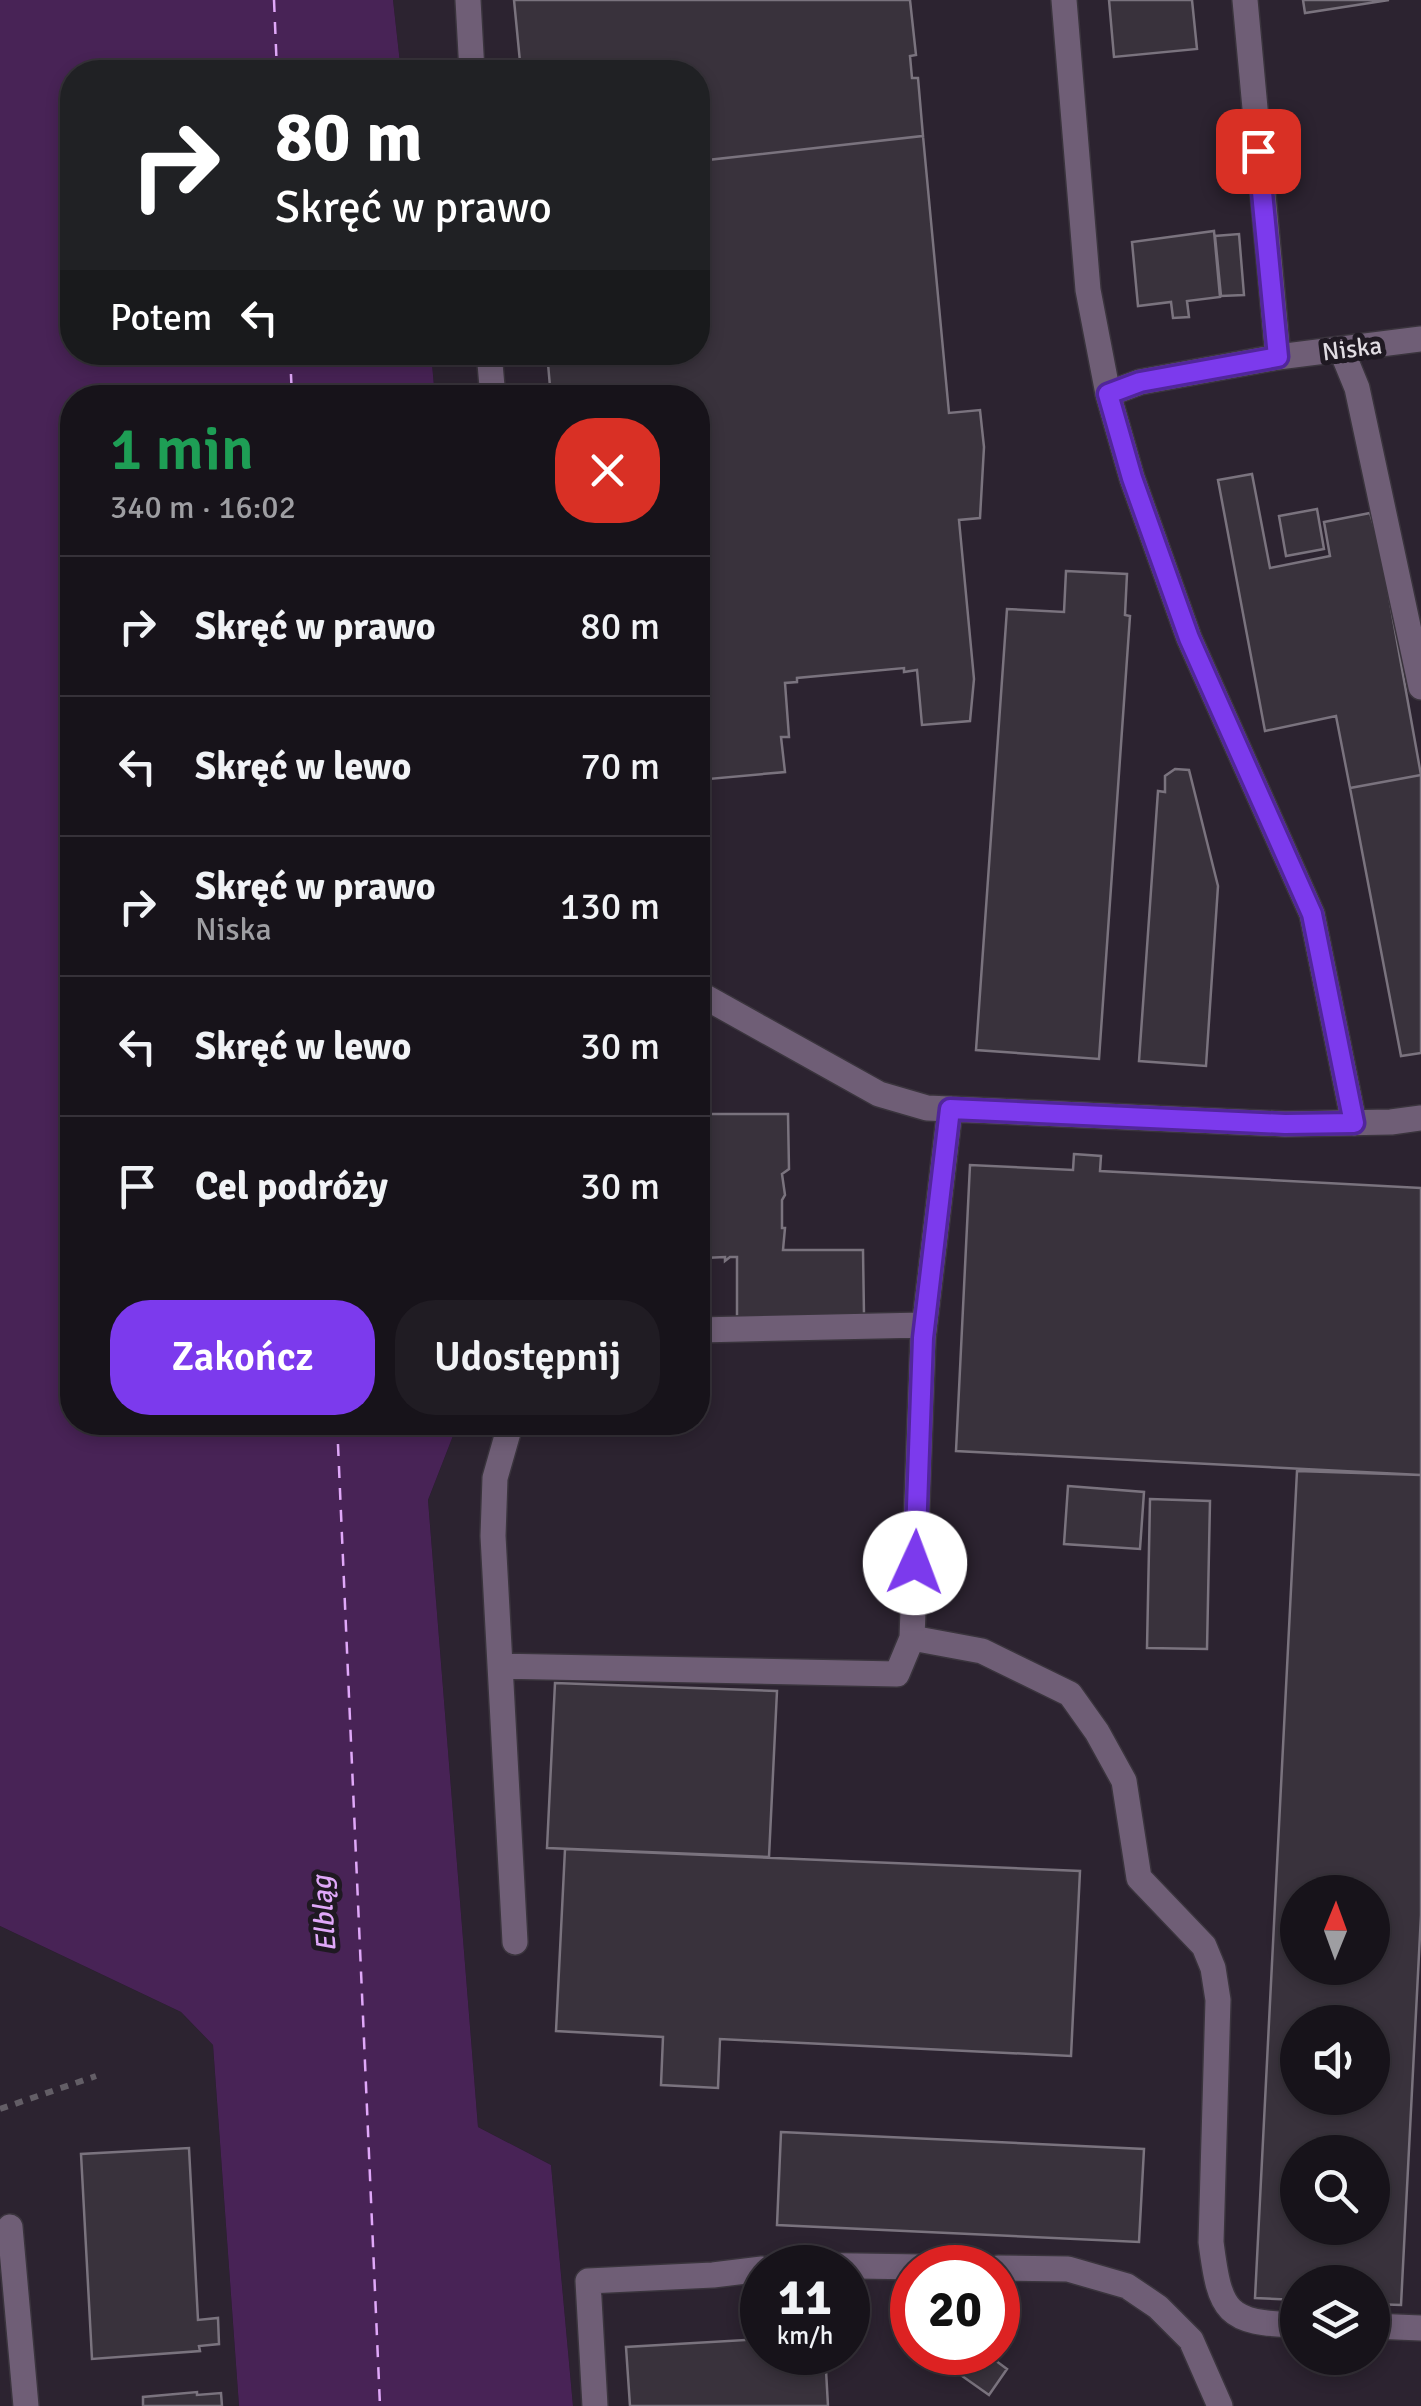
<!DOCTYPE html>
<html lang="pl">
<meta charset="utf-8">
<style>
:root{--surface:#17131a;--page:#201c23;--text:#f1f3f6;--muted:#9e9ea2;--line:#363239;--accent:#7c3aed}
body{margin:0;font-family:Signika,sans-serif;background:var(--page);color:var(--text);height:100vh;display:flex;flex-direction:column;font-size:38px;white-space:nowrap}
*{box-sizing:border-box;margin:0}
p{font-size:32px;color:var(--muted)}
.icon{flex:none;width:55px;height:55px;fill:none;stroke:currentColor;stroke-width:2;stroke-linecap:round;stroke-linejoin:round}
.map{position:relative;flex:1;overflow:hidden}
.panel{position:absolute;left:60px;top:385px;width:650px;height:1050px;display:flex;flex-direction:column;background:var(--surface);border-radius:40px;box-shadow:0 5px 15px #0003,0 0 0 2px var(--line)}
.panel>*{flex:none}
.hud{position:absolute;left:60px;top:60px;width:650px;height:305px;border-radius:40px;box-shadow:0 5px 15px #0003,0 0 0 2px var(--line);background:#202124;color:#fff;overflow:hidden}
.needle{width:65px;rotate:1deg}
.buttons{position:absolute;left:1280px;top:1875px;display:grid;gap:20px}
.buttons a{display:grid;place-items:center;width:110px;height:110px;border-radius:50%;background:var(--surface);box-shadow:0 5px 15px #0003,0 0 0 2px var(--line);font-size:50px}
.speed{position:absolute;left:740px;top:2245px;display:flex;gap:20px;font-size:50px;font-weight:700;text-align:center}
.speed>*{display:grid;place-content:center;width:130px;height:130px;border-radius:50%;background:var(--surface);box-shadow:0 5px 15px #0003,0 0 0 2px var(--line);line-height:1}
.speed small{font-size:25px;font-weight:400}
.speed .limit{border:15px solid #d22;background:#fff;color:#111}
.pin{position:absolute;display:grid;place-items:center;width:85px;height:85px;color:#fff;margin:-42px;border-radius:20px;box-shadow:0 5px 15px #0006}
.me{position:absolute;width:110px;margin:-55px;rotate:2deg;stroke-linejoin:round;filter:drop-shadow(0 0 8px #0008)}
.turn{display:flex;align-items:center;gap:35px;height:210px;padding:0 50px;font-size:45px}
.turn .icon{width:130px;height:130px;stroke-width:2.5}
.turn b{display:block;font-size:70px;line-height:85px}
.then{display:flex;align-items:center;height:95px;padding:0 50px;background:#0003;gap:20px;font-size:38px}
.round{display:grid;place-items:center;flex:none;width:105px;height:105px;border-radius:40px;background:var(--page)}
.summary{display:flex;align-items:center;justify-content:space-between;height:170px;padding:0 50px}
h1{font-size:60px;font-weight:600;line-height:75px;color:#1e9e55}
.action{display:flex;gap:20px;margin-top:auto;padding:20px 50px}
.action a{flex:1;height:115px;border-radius:40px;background:var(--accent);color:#fff;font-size:40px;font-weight:600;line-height:115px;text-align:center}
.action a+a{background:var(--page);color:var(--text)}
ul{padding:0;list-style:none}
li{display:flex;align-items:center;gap:30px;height:140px;padding:0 50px;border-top:2px solid var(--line)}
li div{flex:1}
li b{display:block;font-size:38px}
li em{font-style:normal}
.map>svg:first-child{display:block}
</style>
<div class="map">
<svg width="1421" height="2406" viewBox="0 0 1421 2406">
<rect width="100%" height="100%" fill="#1f1922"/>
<path fill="#2c2330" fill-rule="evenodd" d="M393,0H1421V2406H573L551,2165L478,2127L428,1500L458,1423L698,1422V398L435,397L431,353L698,352V72H401ZM1298,1892H1372V1968H1298ZM1298,2022H1372V2098H1298ZM1298,2152H1372V2228H1298ZM762,2268H848V2352H762ZM912,2268H998V2352H912ZM1298,2282H1372V2358H1298Z
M0,1926L181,2012L213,2045L239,2406H0Z"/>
<path fill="#482356" d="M0,0H393L401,72H72V352L431,353L435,397L72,398V1422L458,1423L428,1500L478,2127L551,2165L573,2406H239L213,2045L181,2012L0,1926Z"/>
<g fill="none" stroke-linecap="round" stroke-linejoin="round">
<path stroke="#e0a8f9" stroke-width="2.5" stroke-dasharray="12 10" stroke-linecap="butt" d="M274,0L277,72
M290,352L292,398
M337,1422L380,2406"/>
</g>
<path fill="#39323c" stroke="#7a737e" stroke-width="2.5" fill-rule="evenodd" d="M514,0H910L916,55L910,56L912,78H918L923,136L698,161V72H521Z
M1109,0H1192L1197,49L1114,57Z
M1303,0H1389L1305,13Z
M923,136L949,413L980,410L984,447L980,518L959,520L974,679L970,721L922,725L917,670L904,672V668L797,678V682L785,683L789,737H781L785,772L698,780V398H551L547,352H698V161Z
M1214,231L1220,297L1187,301L1189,317L1173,318L1171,302L1138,306L1132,242Z
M1239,234L1244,295L1221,296L1215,236Z
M1252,474L1270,568L1330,556L1324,522L1370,513L1380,546L1421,775L1350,788L1336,716L1265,731L1218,480Z
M1317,509L1324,549L1286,556L1279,516Z
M1066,571L1127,574L1125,615L1130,616L1099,1059L976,1050L1007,609L1064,612Z
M1175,769L1189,770L1218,886L1206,1066L1139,1061L1158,791L1165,792V776Z
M1421,775V1053L1401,1056L1350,788Z
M700,1114H788L789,1169L782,1174L785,1195L782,1200V1228H785L783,1250H863L864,1315L737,1319V1257H730L725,1261V1257L704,1258V1261L698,1258V1116Z
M1074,1154L1101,1156L1100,1171L1421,1188V1475L956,1451L970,1165L1073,1170Z
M1297,1471L1421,1475V1915L1401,2305L1372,2304V2282H1298V2300L1255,2298ZM1298,1892H1372V1968H1298ZM1298,2022H1372V2098H1298ZM1298,2152H1372V2228H1298Z
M1068,1486L1144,1492L1140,1549L1064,1544Z
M1150,1499L1210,1501L1207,1649L1147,1648Z
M555,1683L777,1691L769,1857L547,1848Z
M565,1849L1080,1871L1071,2056L720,2039L718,2088L661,2085L663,2037L556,2031Z
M781,2132L1144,2149L1139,2242L777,2225Z
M189,2148L198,2320L218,2318L219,2344L199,2346L200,2351L92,2359L81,2154Z
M762,2339V2352H825L828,2406H630L626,2347Z
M958,2352H984L1007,2369L989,2395L948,2366Z
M197,2392V2395L221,2393L222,2406H143V2397Z"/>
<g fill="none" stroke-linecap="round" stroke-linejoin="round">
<g stroke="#3a343d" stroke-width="28">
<path id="minor" d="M468,0L472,72
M1064,0L1088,290L1108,394L1132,478L1189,638L1312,914L1354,1123
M1245,0L1278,357
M1341,349L1357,388L1421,687
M489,352L493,398
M1108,394L1140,382L1278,357L1421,339
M698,993L879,1094L927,1108L1285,1124L1391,1122L1421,1118
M950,1109L923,1338L912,1638L982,1651L1070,1694L1097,1732L1124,1781L1139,1878L1204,1946L1213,1968L1218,2000L1211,2242C1220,2313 1226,2323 1298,2325
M698,1330L924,1325
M511,1422L495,1478L493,1536L515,1942
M500,1666L897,1674L912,1638
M10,2227L26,2406
M771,2268L793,2265L986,2268
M998,2268L1068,2269L1127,2286L1158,2307L1191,2340L1220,2406
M1372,2326L1421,2328
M595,2406L588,2281L713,2275L762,2269"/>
</g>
<path stroke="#635e66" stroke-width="6" stroke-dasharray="8 8" stroke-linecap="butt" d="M0,2109L96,2076"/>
<use href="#minor" stroke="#6f5e76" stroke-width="25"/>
</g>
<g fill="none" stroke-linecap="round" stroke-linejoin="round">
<g stroke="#51269a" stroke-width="25">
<path id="route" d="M915,1563L923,1338L950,1109L1285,1124L1354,1123L1312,914L1189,638L1132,478L1108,394L1140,382L1278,357L1258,151"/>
</g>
<use href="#route" stroke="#7c3aed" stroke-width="18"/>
</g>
<g text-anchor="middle" stroke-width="10" stroke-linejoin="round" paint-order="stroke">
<g font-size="25" fill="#e1dde3" stroke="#1f1922">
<text transform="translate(1352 348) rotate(-7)" y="9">Niska</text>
</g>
<g font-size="28" font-style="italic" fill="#e0a8f9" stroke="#1f1922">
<text transform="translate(323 1914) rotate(-94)" y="10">Elbląg</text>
</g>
</g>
</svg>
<div class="buttons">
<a><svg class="needle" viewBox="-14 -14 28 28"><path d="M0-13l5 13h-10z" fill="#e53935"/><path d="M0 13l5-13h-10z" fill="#9e9ea2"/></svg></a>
<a><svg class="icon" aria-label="sound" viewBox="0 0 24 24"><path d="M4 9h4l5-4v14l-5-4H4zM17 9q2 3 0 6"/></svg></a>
<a><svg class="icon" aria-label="search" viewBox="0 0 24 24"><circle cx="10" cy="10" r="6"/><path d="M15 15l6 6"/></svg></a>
<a><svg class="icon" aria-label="layers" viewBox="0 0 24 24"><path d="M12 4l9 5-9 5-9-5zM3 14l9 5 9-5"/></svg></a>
</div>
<div class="speed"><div>11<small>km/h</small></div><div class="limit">20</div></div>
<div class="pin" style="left:1258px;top:151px;background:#d93025"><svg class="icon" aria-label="arrive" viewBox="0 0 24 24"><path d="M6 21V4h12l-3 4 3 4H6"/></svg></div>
<svg class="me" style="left:915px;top:1563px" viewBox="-20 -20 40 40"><circle r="19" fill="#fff"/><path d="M0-13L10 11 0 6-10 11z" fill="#7c3aed"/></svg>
<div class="hud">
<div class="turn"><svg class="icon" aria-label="right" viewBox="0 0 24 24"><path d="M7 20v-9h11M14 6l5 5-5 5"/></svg><div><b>80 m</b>Skręć w prawo</div></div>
<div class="then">Potem<svg class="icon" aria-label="left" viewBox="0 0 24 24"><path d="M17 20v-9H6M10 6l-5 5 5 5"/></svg></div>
</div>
<section class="panel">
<div class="summary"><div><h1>1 min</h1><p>340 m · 16:02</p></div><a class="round" style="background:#d93025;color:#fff"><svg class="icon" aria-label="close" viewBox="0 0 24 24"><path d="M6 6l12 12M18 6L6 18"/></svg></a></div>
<ul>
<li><svg class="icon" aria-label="right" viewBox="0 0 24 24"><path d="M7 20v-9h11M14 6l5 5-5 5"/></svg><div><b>Skręć w prawo</b></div><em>80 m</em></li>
<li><svg class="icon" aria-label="left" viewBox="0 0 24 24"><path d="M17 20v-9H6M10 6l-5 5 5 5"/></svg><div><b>Skręć w lewo</b></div><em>70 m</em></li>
<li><svg class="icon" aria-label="right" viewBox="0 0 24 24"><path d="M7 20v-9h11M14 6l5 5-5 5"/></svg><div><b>Skręć w prawo</b><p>Niska</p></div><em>130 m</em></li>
<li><svg class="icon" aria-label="left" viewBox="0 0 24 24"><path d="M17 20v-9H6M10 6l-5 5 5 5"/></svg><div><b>Skręć w lewo</b></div><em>30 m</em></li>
<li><svg class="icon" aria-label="arrive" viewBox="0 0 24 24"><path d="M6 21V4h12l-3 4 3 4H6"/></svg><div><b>Cel podróży</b></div><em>30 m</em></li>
</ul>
<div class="action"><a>Zakończ</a><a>Udostępnij</a></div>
</section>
</div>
